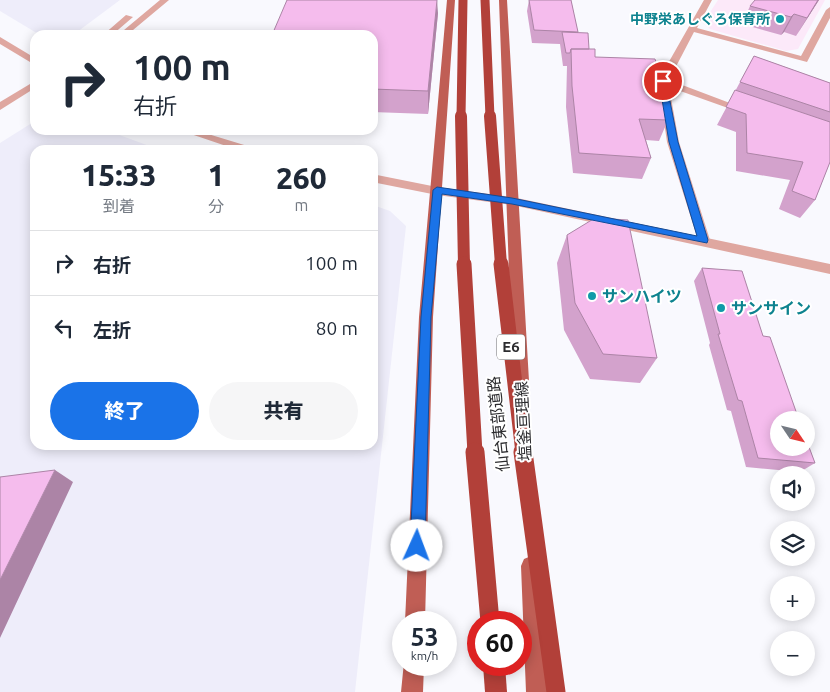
<!DOCTYPE html>
<html lang="ja">
<meta charset="utf-8">
<style>
:root{--surface:#fff;--page:#f6f6f7;--text:#1f2937;--muted:#747a83;--line:#e0e1e3;--accent:#1a73e8}
body{margin:0;font-family:Ubuntu,"Noto Sans JP",sans-serif;background:var(--page);color:var(--text);height:100vh;display:flex;flex-direction:column;font-size:19px;white-space:nowrap}
*{box-sizing:border-box;margin:0}
p{font-size:16px;color:var(--muted)}
.icon{flex:none;width:28px;height:28px;fill:none;stroke:currentColor;stroke-width:2;stroke-linecap:round;stroke-linejoin:round}
.map{position:relative;flex:1;overflow:hidden}
.details{position:absolute;left:30px;top:145px;width:348px;height:305px;display:flex;flex-direction:column;background:var(--surface);border-radius:15px;box-shadow:0 2px 12px #0003}
.details>*{flex:none}
.top-card{position:absolute;left:30px;top:30px;width:348px;height:105px;border-radius:15px;box-shadow:0 2px 12px #0003;background:#fff;color:var(--text);overflow:hidden}
.needle{width:32px;rotate:125deg}
.buttons{position:absolute;left:770px;top:411px;display:grid;gap:10px}
.buttons a{display:grid;place-items:center;width:45px;height:45px;border-radius:50%;background:var(--surface);box-shadow:0 2px 12px #0003;font-size:25px}
.speed{position:absolute;left:392px;top:611px;display:flex;gap:10px;font-size:25px;font-weight:700;text-align:center}
.speed>*{display:grid;place-content:center;width:65px;height:65px;border-radius:50%;background:var(--surface);box-shadow:0 2px 12px #0003;line-height:1}
.speed small{font-size:12px;font-weight:400}
.speed .limit{border:8px solid #d22;background:#fff;color:#111}
.pin{position:absolute;display:grid;place-items:center;width:42px;height:42px;color:#fff;margin:-21px;border:2px solid #fff;border-radius:50%;box-shadow:0 1px 5px #0007}
.me{position:absolute;width:55px;margin:-28px;rotate:2deg;stroke-linejoin:round;filter:drop-shadow(0 0 4px #0008)}
.turn{display:flex;align-items:center;gap:18px;height:105px;padding:0 20px;font-size:22px}
.turn .icon{width:65px;height:65px;stroke-width:2.5}
.turn b{display:block;font-size:35px;line-height:42px}
.eta{display:flex;justify-content:space-evenly;align-items:center;height:85px;text-align:center}
.eta b{font-size:30px;font-weight:800;line-height:35px}
.action{display:flex;gap:10px;margin-top:auto;padding:10px 20px}
.action a{flex:1;height:58px;border-radius:30px;background:var(--accent);color:#fff;font-size:20px;font-weight:800;line-height:58px;text-align:center}
.action a+a{background:var(--page);color:var(--text)}
ul{padding:0;list-style:none}
li{display:flex;align-items:center;gap:15px;height:65px;padding:0 20px;border-top:1px solid var(--line)}
li div{flex:1}
li b{display:block;font-size:19px}
li em{font-style:normal}
.map>svg:first-child{display:block}
</style>
<div class="map">
<svg width="830" height="692" viewBox="0 0 830 692">
<rect width="100%" height="100%" fill="#f9f9fe"/>
<path fill="#eeedfa" d="M0,0H120L73,35H40L0,11Z
M35,121V130H106L160,150H35V445H372L373,205L390,211L406,226L355,692H0V143Z"/>
<path fill="#fce9f9" d="M718,0H825L798,49L786,51L710,29L703,23Z"/>
<g fill="none" stroke-linecap="round" stroke-linejoin="round">
<path fill="#dfa7a0" fill-rule="evenodd" d="M704,0H712L697,28L801,56L826,10L830,7V18L807,62L694,32L669,80L751,111L746,114L742,113L669,87L679,142L710,240L704,245L698,240L667,142L658,81Z"/>
<path fill="#dfa7a0" fill-rule="evenodd" d="M160,0H169L127,35H118Z
M126,15L133,17L112,35H103Z
M0,37L35,58V65L0,44Z
M35,81V88L0,110V102Z
M179,130H195L254,148L256,150H238Z
M372,174L437,187L512,197L830,264V274L512,205L437,195L372,182Z"/>
<path fill="#c05e55" fill-rule="evenodd" d="M447,0H455L433,317L425,622H405L419,317Z
M499,0H507L529,381L527,386L521,388L515,386L513,381Z
M531,556L538,559L541,566L548,692H526L521,566L524,559Z
M404,662V665H424L423,692H401Z"/>
<path fill="#b24039" fill-rule="evenodd" d="M483,665H505L507,692H485Z"/>
<path stroke="#b24039" stroke-width="9" d="M485,0L490,117
M461,117L463,0"/>
<path stroke="#b24039" stroke-width="12" d="M461,116L464,265
M490,116L501,265"/>
<path stroke="#b24039" stroke-width="15" d="M464,264L475,453
M501,264L523,453"/>
<path stroke="#b24039" stroke-width="19" d="M475,452L490,622
M523,452L556,692"/>
</g>
<path fill="#d3a2cc" d="M529,0H571L578,33L589,49L595,57L667,96L664,103L668,120L659,141L646,140L651,158L642,179L573,173L566,107L567,66H563L560,44L532,43L527,11Z
M819,0L796,36L784,32L781,35L742,24L750,6Z
M438,13L428,114L372,112V35Z
M754,56L830,83V162L815,200L800,218L779,209L790,180L736,171V132L717,125Z
M567,235L657,358L640,383L590,379L564,330L557,263Z
M702,268L763,336L815,463L800,472L746,467L731,411L727,410L709,345L710,343L694,281Z"/>
<path fill="#ac84a6" d="M437,0L438,13L428,114V91Z
M818,0H819L796,36Z
M794,14L784,32L781,35L791,17Z
M55,470L73,482L0,638V580Z"/>
<path fill="#f5bced" stroke="#ac84a6" d="M287,0H437L428,91L372,89V35H272Z
M529,0H571L578,32L534,30Z
M755,0H818L807,18L794,14L791,17L750,6Z
M562,32L588,33L589,49H571L570,53H566Z
M571,49H595V57L655,59L667,96H663L668,120L639,119L651,158L579,153L572,86Z
M754,56L830,83V112L740,82Z
M735,90L830,122V162L815,200L792,191L803,162L747,153L746,114L726,107Z
M595,218L628,220L657,358L603,354L575,303L567,235Z
M702,268L742,271L763,336L770,337L799,420H779V448H806V439L815,463L758,458L742,401L738,400L718,334H720Z
M55,470L0,580V477Z"/>
<path fill="#1a73e8" stroke="#114b97" d="M663,79L666,81L678,142L708,240L707,243L512,204L442,194L431,317L425,546L422,551L417,553L412,551L410,546L421,317L433,190L437,187L512,198L697,236L669,142L659,81Z"/>
<g fill="#0f9aa8" stroke="#fff" stroke-width="2">
<circle cx="780" cy="19" r="5"/>
<circle cx="592" cy="296" r="5"/>
<circle cx="721" cy="308" r="5"/>
</g>
<g text-anchor="middle" stroke-width="4" stroke-linejoin="round" paint-order="stroke">
<g font-size="14" font-weight="bold" fill="#0d838f" stroke="#fff" text-anchor="end">
<text x="770" y="24">中野栄あしぐろ保育所</text>
</g>
<rect fill="#fff" stroke="#6b6b6d" stroke-width="1" x="497" y="334.5" width="28" height="25" rx="4"/>
<g font-size="15" font-weight="bold" fill="#2c2c2f">
<text x="511" y="352">E6</text>
</g>
<g font-size="16" font-weight="bold" fill="#0d838f" stroke="#fff" text-anchor="start">
<text x="602" y="302">サンハイツ</text>
<text x="731" y="314">サンサイン</text>
</g>
<g font-size="16" fill="#2c2c2f" stroke="#fff">
<text transform="translate(523 421) rotate(-93)" y="6">塩釜亘理線</text>
<text transform="translate(498 424) rotate(-96)" y="6">仙台東部道路</text>
</g>
</g>
</svg>
<div class="buttons">
<a><svg class="needle" viewBox="-14 -14 28 28"><path d="M0-13l5 13h-10z" fill="#e53935"/><path d="M0 13l5-13h-10z" fill="#747a83"/></svg></a>
<a><svg class="icon" aria-label="sound" viewBox="0 0 24 24"><path d="M4 9h4l5-4v14l-5-4H4zM17 9q2 3 0 6"/></svg></a>
<a><svg class="icon" aria-label="layers" viewBox="0 0 24 24"><path d="M12 4l9 5-9 5-9-5zM3 14l9 5 9-5"/></svg></a>
<a>+</a>
<a>−</a>
</div>
<div class="speed"><div>53<small>km/h</small></div><div class="limit">60</div></div>
<div class="pin" style="left:663px;top:81px;background:#d93025"><svg class="icon" aria-label="arrive" viewBox="0 0 24 24"><path d="M6 21V4h12l-3 4 3 4H6"/></svg></div>
<svg class="me" style="left:417px;top:546px" viewBox="-20 -20 40 40"><circle r="19" fill="#fff"/><path d="M0-13L10 11 0 6-10 11z" fill="#1a73e8"/></svg>
<div class="top-card">
<div class="turn"><svg class="icon" aria-label="right" viewBox="0 0 24 24"><path d="M7 20v-9h11M14 6l5 5-5 5"/></svg><div><b>100 m</b>右折</div></div>
</div>
<section class="details">
<div class="eta">
<div><b>15:33</b><p>到着</p></div>
<div><b>1</b><p>分</p></div>
<div><b>260</b><p>m</p></div>
</div>
<ul>
<li><svg class="icon" aria-label="right" viewBox="0 0 24 24"><path d="M7 20v-9h11M14 6l5 5-5 5"/></svg><div><b>右折</b></div><em>100 m</em></li>
<li><svg class="icon" aria-label="left" viewBox="0 0 24 24"><path d="M17 20v-9H6M10 6l-5 5 5 5"/></svg><div><b>左折</b></div><em>80 m</em></li>
</ul>
<div class="action"><a>終了</a><a>共有</a></div>
</section>
</div>
